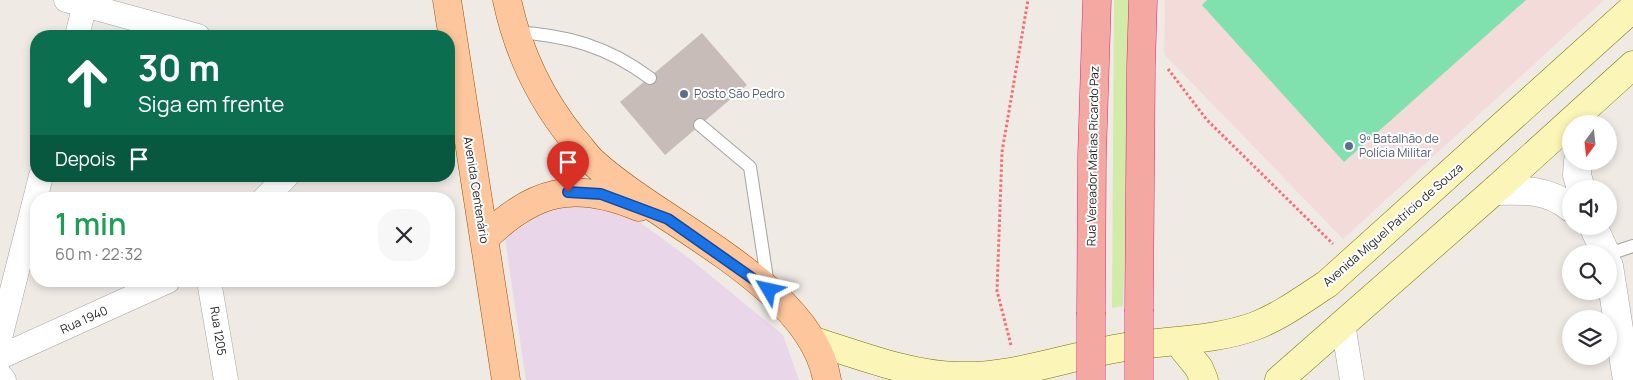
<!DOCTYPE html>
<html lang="pt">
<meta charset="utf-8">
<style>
:root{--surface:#fff;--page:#f7f7f7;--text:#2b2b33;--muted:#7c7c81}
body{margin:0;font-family:Manrope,sans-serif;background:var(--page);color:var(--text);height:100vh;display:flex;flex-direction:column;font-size:19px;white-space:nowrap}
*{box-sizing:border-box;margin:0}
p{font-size:16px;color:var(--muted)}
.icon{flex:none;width:28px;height:28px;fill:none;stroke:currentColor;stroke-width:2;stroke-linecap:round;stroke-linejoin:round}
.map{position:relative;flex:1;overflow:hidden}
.drawer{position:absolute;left:30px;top:192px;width:425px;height:95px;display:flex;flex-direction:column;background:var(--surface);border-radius:20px;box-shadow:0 2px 8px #0003}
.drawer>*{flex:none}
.banner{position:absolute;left:30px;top:30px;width:425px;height:152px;border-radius:20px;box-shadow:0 2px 8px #0003;background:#0b6e4f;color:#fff;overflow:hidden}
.needle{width:32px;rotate:195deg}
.controls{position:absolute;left:1562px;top:115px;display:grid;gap:10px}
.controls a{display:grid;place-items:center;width:55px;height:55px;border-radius:50%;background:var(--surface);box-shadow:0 2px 8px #0003;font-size:25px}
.pin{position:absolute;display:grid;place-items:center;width:42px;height:42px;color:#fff;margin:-51px -21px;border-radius:50% 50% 50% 0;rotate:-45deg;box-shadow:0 0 5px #0007}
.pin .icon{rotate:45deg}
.me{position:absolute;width:55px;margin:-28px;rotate:306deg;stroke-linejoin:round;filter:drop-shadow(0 0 4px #0008)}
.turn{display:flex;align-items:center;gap:18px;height:105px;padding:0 25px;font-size:22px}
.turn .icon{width:65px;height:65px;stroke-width:2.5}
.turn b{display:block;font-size:35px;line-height:42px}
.then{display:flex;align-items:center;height:48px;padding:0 25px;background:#0003;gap:10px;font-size:19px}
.round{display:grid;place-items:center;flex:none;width:52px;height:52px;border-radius:20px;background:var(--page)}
.summary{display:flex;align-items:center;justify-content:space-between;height:85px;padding:0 25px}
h1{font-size:30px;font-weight:600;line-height:38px;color:#1e9e55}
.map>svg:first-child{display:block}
</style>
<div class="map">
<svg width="1633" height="380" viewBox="0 0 1633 380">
<rect width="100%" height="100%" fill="#f0eae5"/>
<path fill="#e9d6e8" d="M580,203L626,212L690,259L783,335L799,380H526L505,239L546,209Z"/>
<path fill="#f2dbd8" d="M1165,0H1604L1343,239L1164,54Z"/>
<path fill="#d3eba9" d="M1114,0H1133L1123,306L1112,308Z"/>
<path fill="#81e1ae" d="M1207,0H1526L1344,162L1202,5Z"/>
<path fill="#c8bcb8" d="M702,33L747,85L665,155L620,102Z"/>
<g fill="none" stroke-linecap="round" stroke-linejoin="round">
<g stroke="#a3a3a3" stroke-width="14">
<path id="service" d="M514,32C566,35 607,46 650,78
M700,125L750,167L768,285
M1609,254L1633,246"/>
</g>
<g stroke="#a3a3a3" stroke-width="25">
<path id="minor" d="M66,0L198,36
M77,36L86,0
M264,199L287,176
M209,281L226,380
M1343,324L1352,380
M0,338L41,176
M0,357L168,281
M0,375L4,380"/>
</g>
<g stroke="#a3a3a3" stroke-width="29">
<path id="tertiary" d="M1578,161L1577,175L1581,189
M1494,191C1523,190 1548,189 1571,208
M1593,226L1606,254
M1609,266L1627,380"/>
</g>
<g stroke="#797602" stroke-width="29">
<path id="secondary" d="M814,341C859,355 909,375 957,376C1015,378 1068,356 1125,347C1168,340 1214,341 1255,326C1281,316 1305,298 1327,284L1633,8
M1178,342L1199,368L1204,380
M1279,380L1494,191L1633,65"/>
</g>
<g stroke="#995200" stroke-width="29">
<path id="primary" d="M447,0L506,380
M507,0C518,52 540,98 573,139C580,146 586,156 593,162C659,223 812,286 827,380
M484,239C533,190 574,180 639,207"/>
</g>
<g stroke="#df217c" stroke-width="29">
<path id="trunk" d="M1139,309L1141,67L1143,0
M1091,312L1092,156L1097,0"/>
</g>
<path stroke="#fd696e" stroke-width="3" stroke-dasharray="2.5 2.5" stroke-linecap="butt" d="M1168,69L1207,120L1333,244
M1011,345L997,291L1002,152L1028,0"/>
<use href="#service" stroke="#fff" stroke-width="12"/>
<use href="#minor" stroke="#fff" stroke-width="24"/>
<use href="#tertiary" stroke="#fff" stroke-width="28"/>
<use href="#secondary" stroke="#fbf5b7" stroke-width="28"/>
<use href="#primary" stroke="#fec69c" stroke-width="28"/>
<use href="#trunk" stroke="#f4a8a2" stroke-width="28"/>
<g stroke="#df217c" stroke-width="29" stroke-linecap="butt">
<path id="trunk-bridge" d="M1091,380V312
M1139,380V309"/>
</g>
<use href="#trunk-bridge" stroke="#f4a8a2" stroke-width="28"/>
</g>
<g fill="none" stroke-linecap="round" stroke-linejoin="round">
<g stroke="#114b97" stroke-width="12">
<path id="route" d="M568,192L601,194L668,219L769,290"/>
</g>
<use href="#route" stroke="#1a73e8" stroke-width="9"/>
</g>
<g fill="#5c6f8a" stroke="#fff" stroke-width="2">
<circle cx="684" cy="94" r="5"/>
<circle cx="1349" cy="146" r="5"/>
</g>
<g text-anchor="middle" stroke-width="4" stroke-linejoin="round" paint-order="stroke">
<g font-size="12" fill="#4e5e75" stroke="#fff" text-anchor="start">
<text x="694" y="98">Posto São Pedro</text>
<text x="1359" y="143">9º Batalhão de<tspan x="1359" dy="14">Polícia Militar</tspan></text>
</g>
<g font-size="12" fill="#1f1f1f" stroke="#fff">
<text transform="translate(1093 156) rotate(-89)" y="4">Rua Vereador Matias Ricardo Paz</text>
<text transform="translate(476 190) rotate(81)" y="4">Avenida Centenário</text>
<text transform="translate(1393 225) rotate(-41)" y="4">Avenida Miguel Patrício de Souza</text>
<text transform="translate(84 320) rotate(-24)" y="4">Rua 1940</text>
<text transform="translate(218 331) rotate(81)" y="4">Rua 1205</text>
</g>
</g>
</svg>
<div class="controls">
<a><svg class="needle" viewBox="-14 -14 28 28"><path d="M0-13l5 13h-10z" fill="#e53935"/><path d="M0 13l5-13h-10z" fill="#7c7c81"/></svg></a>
<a><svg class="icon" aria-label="sound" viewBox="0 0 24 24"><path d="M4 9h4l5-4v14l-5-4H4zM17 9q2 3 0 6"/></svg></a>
<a><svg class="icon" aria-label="search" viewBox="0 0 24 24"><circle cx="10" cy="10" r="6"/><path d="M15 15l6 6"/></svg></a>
<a><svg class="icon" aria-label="layers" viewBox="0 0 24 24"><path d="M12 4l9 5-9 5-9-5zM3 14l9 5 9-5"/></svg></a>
</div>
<div class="pin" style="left:568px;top:192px;background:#d93025"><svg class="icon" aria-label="arrive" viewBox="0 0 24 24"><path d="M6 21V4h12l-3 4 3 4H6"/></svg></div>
<svg class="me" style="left:769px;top:290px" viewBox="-20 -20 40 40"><path d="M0-17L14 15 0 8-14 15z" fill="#1a73e8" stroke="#fff" stroke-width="4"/></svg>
<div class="banner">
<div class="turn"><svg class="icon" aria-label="ahead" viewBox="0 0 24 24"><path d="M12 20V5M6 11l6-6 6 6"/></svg><div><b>30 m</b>Siga em frente</div></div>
<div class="then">Depois<svg class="icon" aria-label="arrive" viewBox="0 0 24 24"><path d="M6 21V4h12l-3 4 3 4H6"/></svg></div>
</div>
<section class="drawer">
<div class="summary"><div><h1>1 min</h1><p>60 m · 22:32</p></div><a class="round"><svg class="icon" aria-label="close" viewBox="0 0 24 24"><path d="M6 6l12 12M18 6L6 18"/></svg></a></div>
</section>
</div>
